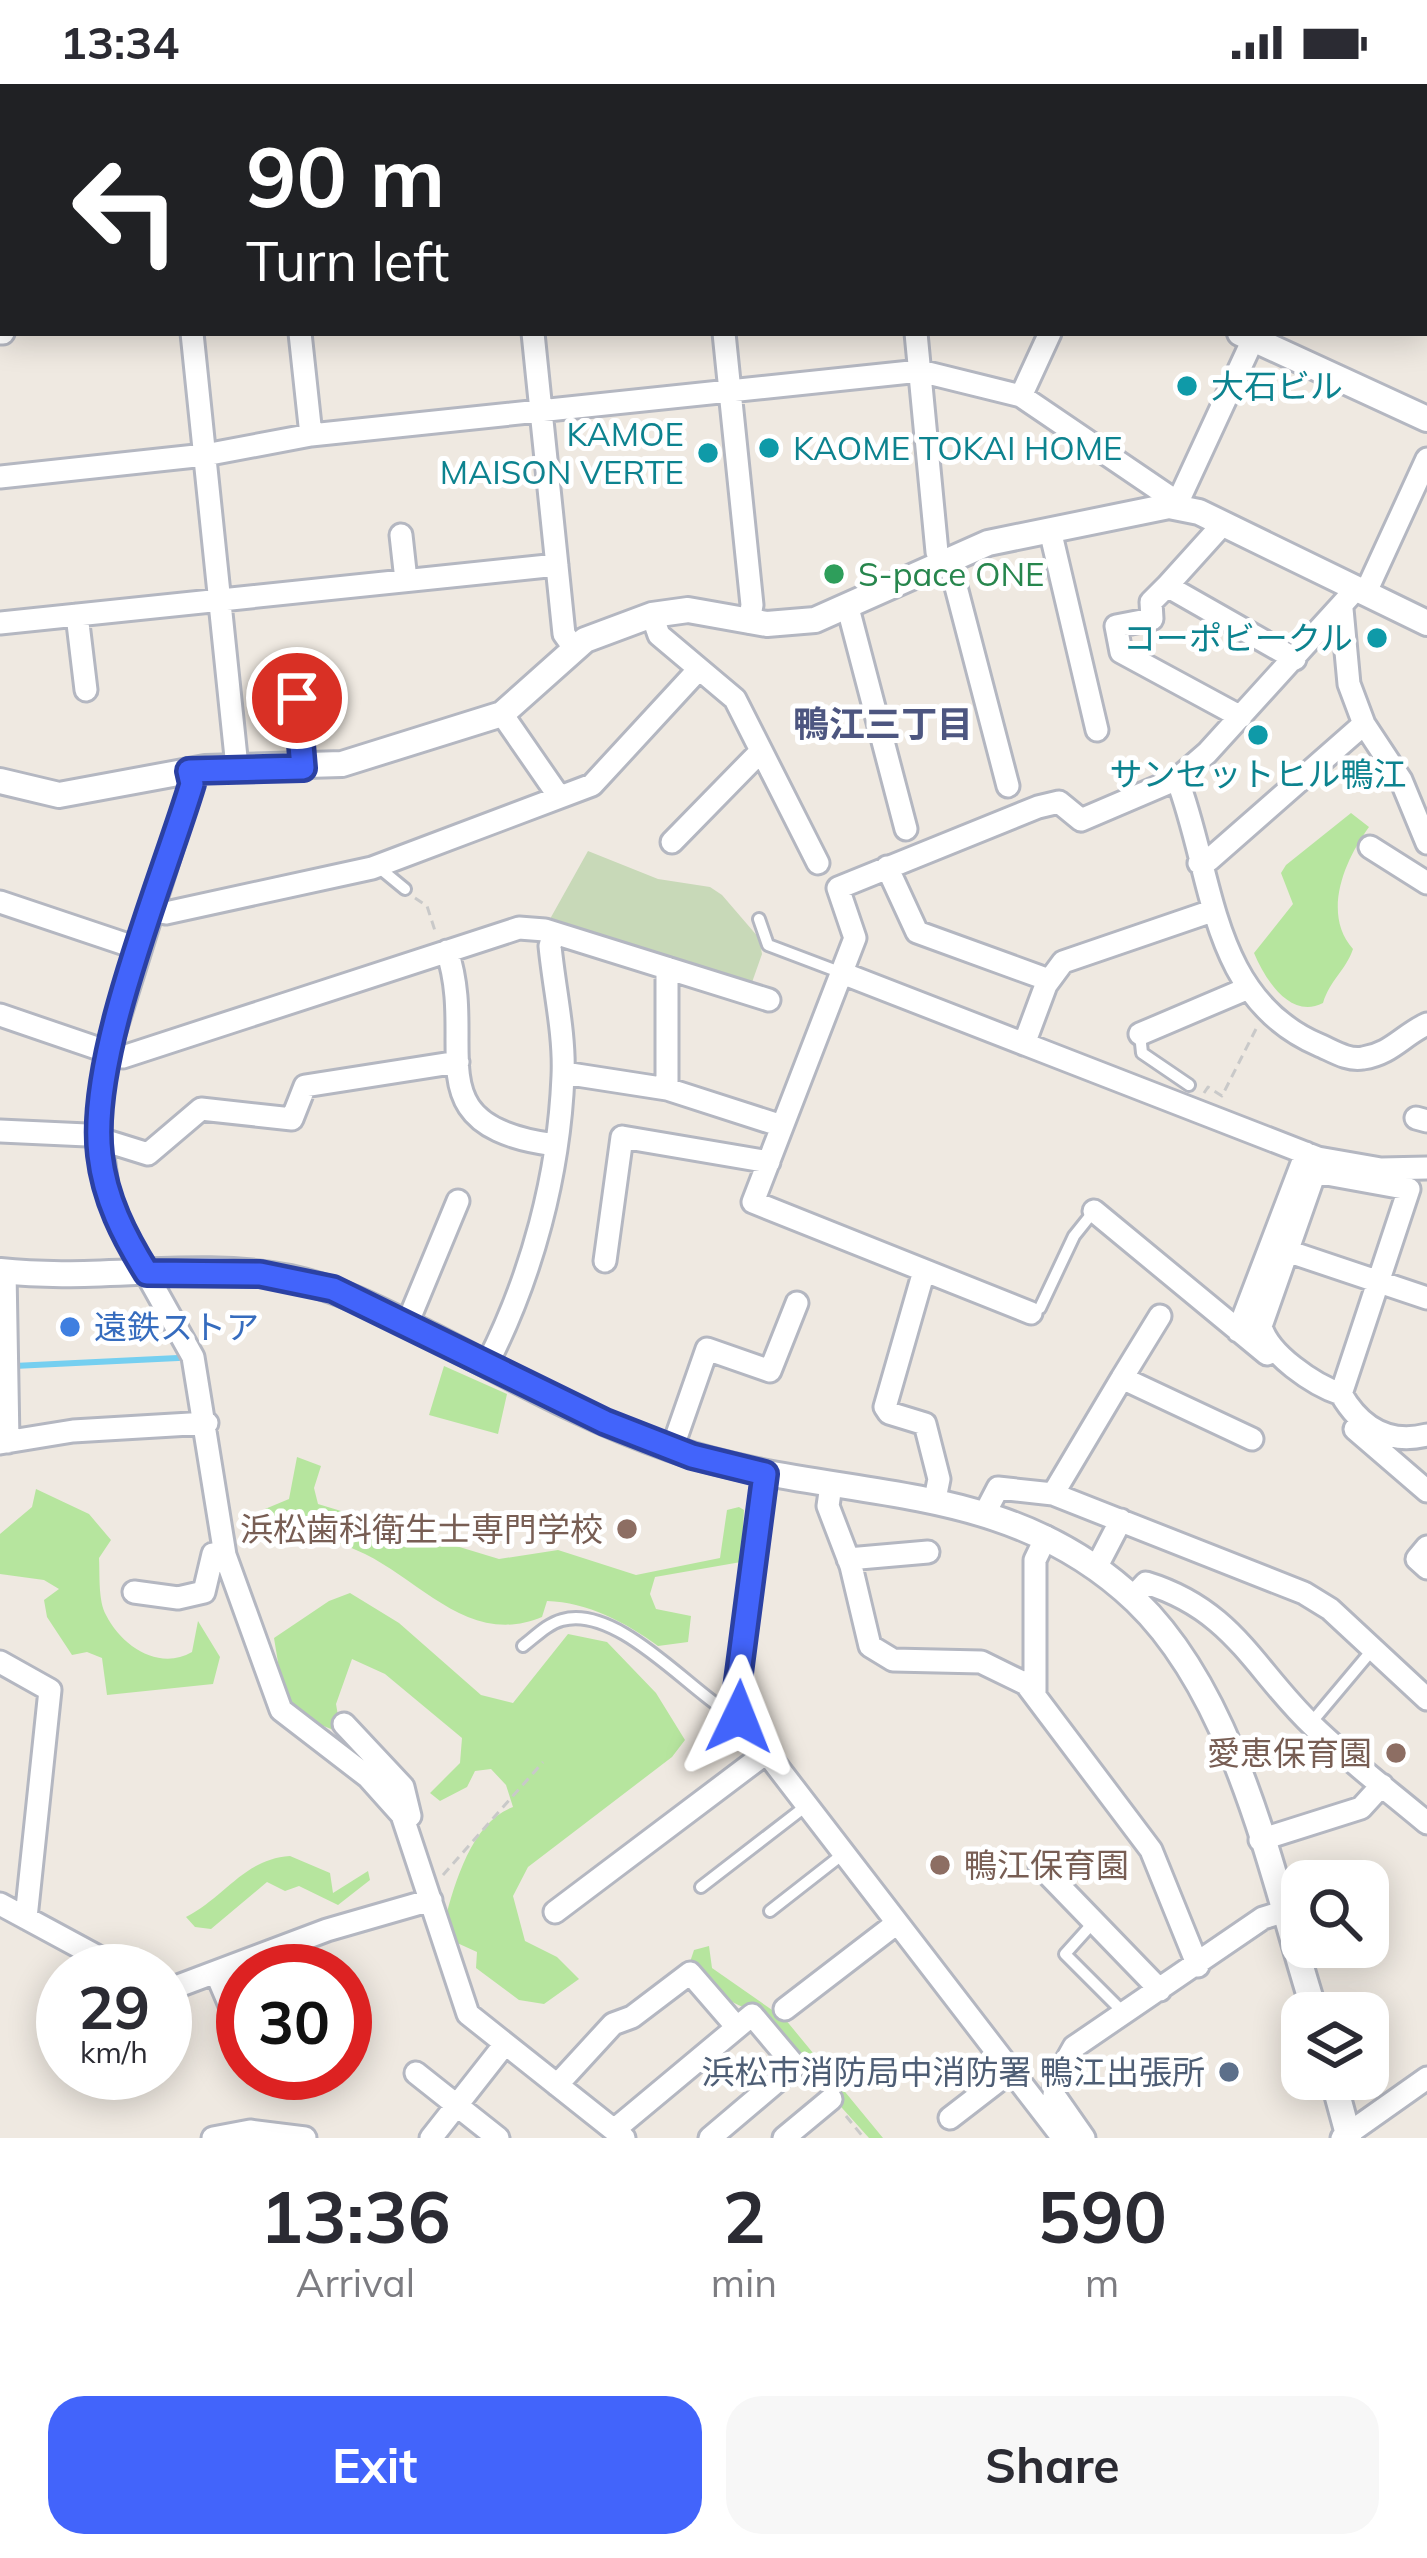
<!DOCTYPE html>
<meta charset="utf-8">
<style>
:root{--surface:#fff;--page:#f7f7f7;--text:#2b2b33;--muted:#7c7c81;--accent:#4264fb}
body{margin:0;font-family:Mulish,"Noto Sans JP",sans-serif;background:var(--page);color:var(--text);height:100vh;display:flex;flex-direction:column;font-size:45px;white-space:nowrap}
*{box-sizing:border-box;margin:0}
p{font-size:39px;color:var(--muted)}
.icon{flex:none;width:66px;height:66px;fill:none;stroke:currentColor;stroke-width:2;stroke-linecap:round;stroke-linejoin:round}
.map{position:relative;height:2054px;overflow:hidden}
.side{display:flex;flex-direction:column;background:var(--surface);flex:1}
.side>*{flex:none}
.top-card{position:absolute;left:0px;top:0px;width:1428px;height:252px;box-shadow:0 6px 30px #0003;background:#202124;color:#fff;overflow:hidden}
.buttons{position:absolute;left:1281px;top:1776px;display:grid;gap:24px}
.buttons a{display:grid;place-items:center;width:108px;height:108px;border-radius:24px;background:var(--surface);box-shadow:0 6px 30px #0003;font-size:60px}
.speed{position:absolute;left:36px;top:1860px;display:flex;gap:24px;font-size:60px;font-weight:700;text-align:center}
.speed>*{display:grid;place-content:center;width:156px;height:156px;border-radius:50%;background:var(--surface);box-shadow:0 6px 30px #0003;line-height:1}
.speed small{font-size:30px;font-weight:400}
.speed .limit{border:18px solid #d22;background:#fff;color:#111}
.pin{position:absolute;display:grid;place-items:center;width:102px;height:102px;color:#fff;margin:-51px;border:6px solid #fff;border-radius:50%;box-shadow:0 3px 12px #0007}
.me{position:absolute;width:132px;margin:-66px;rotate:2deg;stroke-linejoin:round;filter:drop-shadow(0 0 9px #0008)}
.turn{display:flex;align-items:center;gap:42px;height:252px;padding:0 48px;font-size:54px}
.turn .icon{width:156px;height:156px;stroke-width:2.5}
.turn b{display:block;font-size:84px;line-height:102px}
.eta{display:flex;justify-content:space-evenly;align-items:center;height:204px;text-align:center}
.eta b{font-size:72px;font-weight:700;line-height:84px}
.primary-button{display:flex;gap:24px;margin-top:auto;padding:24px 48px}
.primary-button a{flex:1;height:138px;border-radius:36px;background:var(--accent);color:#fff;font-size:48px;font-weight:700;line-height:138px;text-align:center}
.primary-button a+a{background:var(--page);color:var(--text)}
.status{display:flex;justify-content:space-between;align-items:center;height:84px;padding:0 60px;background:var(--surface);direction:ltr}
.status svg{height:33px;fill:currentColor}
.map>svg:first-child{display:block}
</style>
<div class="status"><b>13:34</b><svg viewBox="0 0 49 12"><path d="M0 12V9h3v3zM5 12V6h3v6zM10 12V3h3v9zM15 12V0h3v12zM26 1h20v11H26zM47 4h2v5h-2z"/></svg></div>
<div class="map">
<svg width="1427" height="2054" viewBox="0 0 1427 2054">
<rect width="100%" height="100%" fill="#efe9e1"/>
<path fill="#b6e59e" d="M1351,729L1369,743C1344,777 1322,830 1353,865C1346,886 1330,896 1323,919C1290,936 1265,895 1254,869L1293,820L1281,789L1286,781Z
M444,1282L507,1310L498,1350L429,1331Z
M297,1373L321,1382L314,1404L318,1420L499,1475L558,1466L636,1491L720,1474L727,1426L739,1423L744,1426L741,1478L655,1493L650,1510L656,1525L691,1532L688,1558L658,1562C627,1539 587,1518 547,1517L542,1533C471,1563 422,1498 365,1470C335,1456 300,1444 269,1432L265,1425L289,1415Z
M36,1405L89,1430L111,1456L99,1474C100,1491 98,1516 106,1531C122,1563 160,1587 192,1568L198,1537L220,1573L213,1600L107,1611L102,1574L87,1568L72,1571L47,1533L44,1516L59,1505L44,1496L0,1490V1450L32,1423Z
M350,1509L399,1539L481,1611L513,1619L568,1550L607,1558L656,1609L685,1656L672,1673L528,1783L513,1812L525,1857L557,1873L579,1895L544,1920L519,1916L476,1884L477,1868L455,1858L445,1836C455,1797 473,1737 513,1723L506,1701L491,1685L475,1687L467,1703L440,1717L430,1709L460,1679L462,1654L385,1590L352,1575L336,1620L341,1649L286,1627L274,1554L329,1517Z
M290,1772L330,1789L333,1809L368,1787L370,1796L338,1821L299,1802L285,1807L267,1798L211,1845L195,1843L186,1833C225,1813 244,1775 290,1772Z
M709,1862L712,1884L785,1935L883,2054H869L755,1927C725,1919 709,1902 690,1878L694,1866Z"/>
<path fill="#c8d9b8" d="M588,767L658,795L710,803L722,811L759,854L762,870L750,904L550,835Z"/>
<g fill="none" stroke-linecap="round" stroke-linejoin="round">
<path stroke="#75cff0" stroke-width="6" d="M741,3V0
M14,1282L178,1274"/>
<g stroke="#b4b7c1" stroke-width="16">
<path id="service" d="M1036,0L1038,3
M377,782L405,805
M759,835L768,861L842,889
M1140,950L1142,969L1189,1001
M1031,1229L1040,1224L1074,1152L1094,1127
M523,1562C535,1553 547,1540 562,1536C614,1521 682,1598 723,1625L736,1623
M1310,1640L1373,1565
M701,1803L806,1722
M770,1827L843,1770
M1092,1840L1065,1870L1124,1929"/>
</g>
<g stroke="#b4b7c1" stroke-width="27">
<path id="minor" d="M167,0V3
M1210,0V3
M612,3L642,0
M728,3L729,0
M752,3V0
M904,3L905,0
M1000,3L1002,0
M1353,3L1355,0
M1425,172L1427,173
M0,224H3
M0,249H3
M192,249L237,683
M300,249L311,351
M533,249L564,550L574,564
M724,249L752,521L749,538
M916,249L937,468L942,479
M1021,312L1050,249
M0,393L205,371L311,351L920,287L1021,312L1177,418
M1176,422L1256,249
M1223,440L1167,502L1295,575
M1050,446L1097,646
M401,451L406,496
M949,476L1008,702
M1167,502L1151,518L1152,535L1116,542L1121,568L1241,633
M1365,510L1427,375
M848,524L906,745
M1342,525L1349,600L1364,640L1401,696L1427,759
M77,531L86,606
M652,531L659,551L735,615L818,779
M0,539L557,481
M297,614L303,684
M502,630L558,711
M189,687L192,700L108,969L98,1034L108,1110L122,1146L193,1273L225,1471L281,1626L368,1693L402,1731L468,1930L624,2054
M1177,695C1214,791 1209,914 1319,961C1333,967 1348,977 1363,974C1391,970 1403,951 1427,940
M672,758L761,667
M1370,763L1427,799
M1199,779L1209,776L1364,640
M887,783L917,848L1049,896
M0,818L140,865
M153,825L166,829L372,784L592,701L699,585
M447,867C479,963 410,1042 555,1061
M842,889L1318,1074L1381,1085L1427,1084
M0,931L123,973L519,844L545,846L769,916
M1140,950L1246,905
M1024,960L1046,901L1063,878L1212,827
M564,989L667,1005L782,1042
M667,1005V884
M1416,1034L1427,1037
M0,1047L87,1051L148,1070L201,1025L292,1035L305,1002L458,978
M1094,1127L1267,1270
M1287,1167L1427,1214
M605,1177L622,1053L769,1078
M5,1187L8,1358
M924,1187L885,1323L889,1329L925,1340L939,1395L935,1415
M1031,1229L753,1118L855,854L838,804L1038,723L1059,718L1081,736L1177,695L1207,669L1356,505
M407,1240L458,1117
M1238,1247L1306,1069
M487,1280C532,1192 559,1091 563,992C565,950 554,904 550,862L554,849
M1122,1294L1160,1232
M1341,1310C1314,1301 1268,1270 1261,1242L1313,1094L1321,1089L1409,1105L1341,1310C1360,1343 1389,1361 1427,1351
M1355,1345L1427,1407
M0,1359L73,1347L207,1339
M672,1365L707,1265L770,1287L797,1219
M765,1390L736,1613L739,1633L1063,2054
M831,1401L828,1422L851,1482L870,1562L893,1576L981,1578L1026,1600L1151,1766L1198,1882
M1053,1410L1122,1294L1252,1355
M986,1427L998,1404L1053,1410L1304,1509L1330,1525L1427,1615
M1427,1463L1417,1475L1427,1484
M848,1475L928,1468
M1096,1484L1121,1436
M134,1508L178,1514L204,1508L213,1470L224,1469
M1132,1514L1146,1499C1234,1526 1254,1586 1313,1642C1349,1677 1389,1707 1427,1739
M0,1578L50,1606L26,1834
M1035,1609V1476L1046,1453
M344,1640L403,1703L410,1732
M1260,1756L1361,1724L1382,1701
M1040,1782L1160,1906
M0,1820L124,1887
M555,1828L766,1669
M299,1858L313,1887
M217,1891L243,1952
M165,1907L327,1846L431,1816
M785,1925L897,1839
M416,1989L498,2054
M557,2001L613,1940L632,1933L690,1889L735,1941
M950,2034L1011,1987
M614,2046L752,1931L795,1982L710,2054
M213,2054L250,2047L305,2054
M431,2054L505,1960
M784,2054L831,2015
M1084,2054L1054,2011L1056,1995L1074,1963L1263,1834L1283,1828
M1342,2054L1427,1994"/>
</g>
<g stroke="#b4b7c1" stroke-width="30">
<path id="tertiary" d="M697,0L704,3
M554,3L568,2
M0,57H3
M0,79H3
M1240,249L1427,335
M0,697L59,711L205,684L342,680L502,630L585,556L652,531L688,526L767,540L815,536L988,459L1169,422L1199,428L1427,539
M0,1187C96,1198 195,1175 290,1194C341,1205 386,1229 432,1252C510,1292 587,1336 670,1364C833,1420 1002,1389 1136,1517C1238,1615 1273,1797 1315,1929
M1333,1995L1349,2054"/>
</g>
<path stroke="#c9c9c9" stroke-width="3" stroke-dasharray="9 6" stroke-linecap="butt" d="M415,814L427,822L436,850
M1204,1009L1208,1003L1222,1012L1258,941
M443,1791L543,1678
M846,2032L864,2054"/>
<use href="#service" stroke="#fff" stroke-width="10"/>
<use href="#minor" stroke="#fff" stroke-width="21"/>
<use href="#tertiary" stroke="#fff" stroke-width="24"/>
</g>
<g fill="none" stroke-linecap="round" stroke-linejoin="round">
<g stroke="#2b41a3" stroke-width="30">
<path id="route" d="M297,614L303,684L189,687L192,700C162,799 88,973 100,1071C105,1115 124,1152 147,1189L260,1190L333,1205L605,1338L692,1372L765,1390L736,1612L739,1633"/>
</g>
<use href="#route" stroke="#4264fb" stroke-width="21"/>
</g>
<g fill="#0f9aa8" stroke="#fff" stroke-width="4.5">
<circle cx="1187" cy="302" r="12"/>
<circle cx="769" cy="364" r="12"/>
<circle cx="708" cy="369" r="12"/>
<circle cx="1377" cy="554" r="12"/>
<circle cx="1258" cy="651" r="12"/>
</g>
<circle fill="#2e9e5b" stroke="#fff" stroke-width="4.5" cx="834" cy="490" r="12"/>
<circle fill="#3f7fe0" stroke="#fff" stroke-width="4.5" cx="70" cy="1243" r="12"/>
<g fill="#8d6e63" stroke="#fff" stroke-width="4.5">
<circle cx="627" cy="1445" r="12"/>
<circle cx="1396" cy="1669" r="12"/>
<circle cx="940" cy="1781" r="12"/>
</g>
<circle fill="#5c6f8a" stroke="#fff" stroke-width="4.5" cx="1229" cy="1988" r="12"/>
<g text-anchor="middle" stroke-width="10" stroke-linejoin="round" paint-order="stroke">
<g font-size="33" fill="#0d838f" stroke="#fff" text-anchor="start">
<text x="1211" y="314">大石ビル</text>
<text x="684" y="362" text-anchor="end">KAMOE<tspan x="684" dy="38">MAISON VERTE</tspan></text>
<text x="793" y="376">KAOME TOKAI HOME</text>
<text x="1353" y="566" text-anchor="end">コーポビークル</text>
<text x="1258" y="702" text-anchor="middle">サンセットヒル鴨江</text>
</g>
<g font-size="33" fill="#27864d" stroke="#fff" text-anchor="start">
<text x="858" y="502">S-pace ONE</text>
</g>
<g font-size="33" fill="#366cbe" stroke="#fff" text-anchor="start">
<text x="94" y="1255">遠鉄ストア</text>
</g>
<g font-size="33" fill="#785e54" stroke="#fff" text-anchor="end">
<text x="603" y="1457">浜松歯科衛生士専門学校</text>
<text x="1372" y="1681">愛恵保育園</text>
<text x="964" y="1793" text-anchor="start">鴨江保育園</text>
</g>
<g font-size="33" fill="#4e5e75" stroke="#fff" text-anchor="end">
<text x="1205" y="2000">浜松市消防局中消防署 鴨江出張所</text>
</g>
<g font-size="36" font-weight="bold" fill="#4d5680" stroke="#fff">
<text x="883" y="653">鴨江三丁目</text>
</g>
</g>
</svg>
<div class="buttons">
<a><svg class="icon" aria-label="search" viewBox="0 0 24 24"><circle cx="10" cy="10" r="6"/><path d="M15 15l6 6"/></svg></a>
<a><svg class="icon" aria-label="layers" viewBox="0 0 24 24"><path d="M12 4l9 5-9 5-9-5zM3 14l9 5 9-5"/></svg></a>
</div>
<div class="speed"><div>29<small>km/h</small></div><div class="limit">30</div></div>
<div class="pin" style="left:297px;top:614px;background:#d93025"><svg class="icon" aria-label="arrive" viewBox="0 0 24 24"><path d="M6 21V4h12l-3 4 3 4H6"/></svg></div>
<svg class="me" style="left:739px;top:1633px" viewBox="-20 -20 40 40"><path d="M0-17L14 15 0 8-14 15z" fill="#4264fb" stroke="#fff" stroke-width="4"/></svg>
<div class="top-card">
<div class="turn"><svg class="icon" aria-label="left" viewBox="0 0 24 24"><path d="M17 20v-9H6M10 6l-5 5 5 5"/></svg><div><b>90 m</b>Turn left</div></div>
</div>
</div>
<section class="side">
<div class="eta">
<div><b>13:36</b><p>Arrival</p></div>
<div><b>2</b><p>min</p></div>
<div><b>590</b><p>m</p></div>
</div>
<div class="primary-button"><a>Exit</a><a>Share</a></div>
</section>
